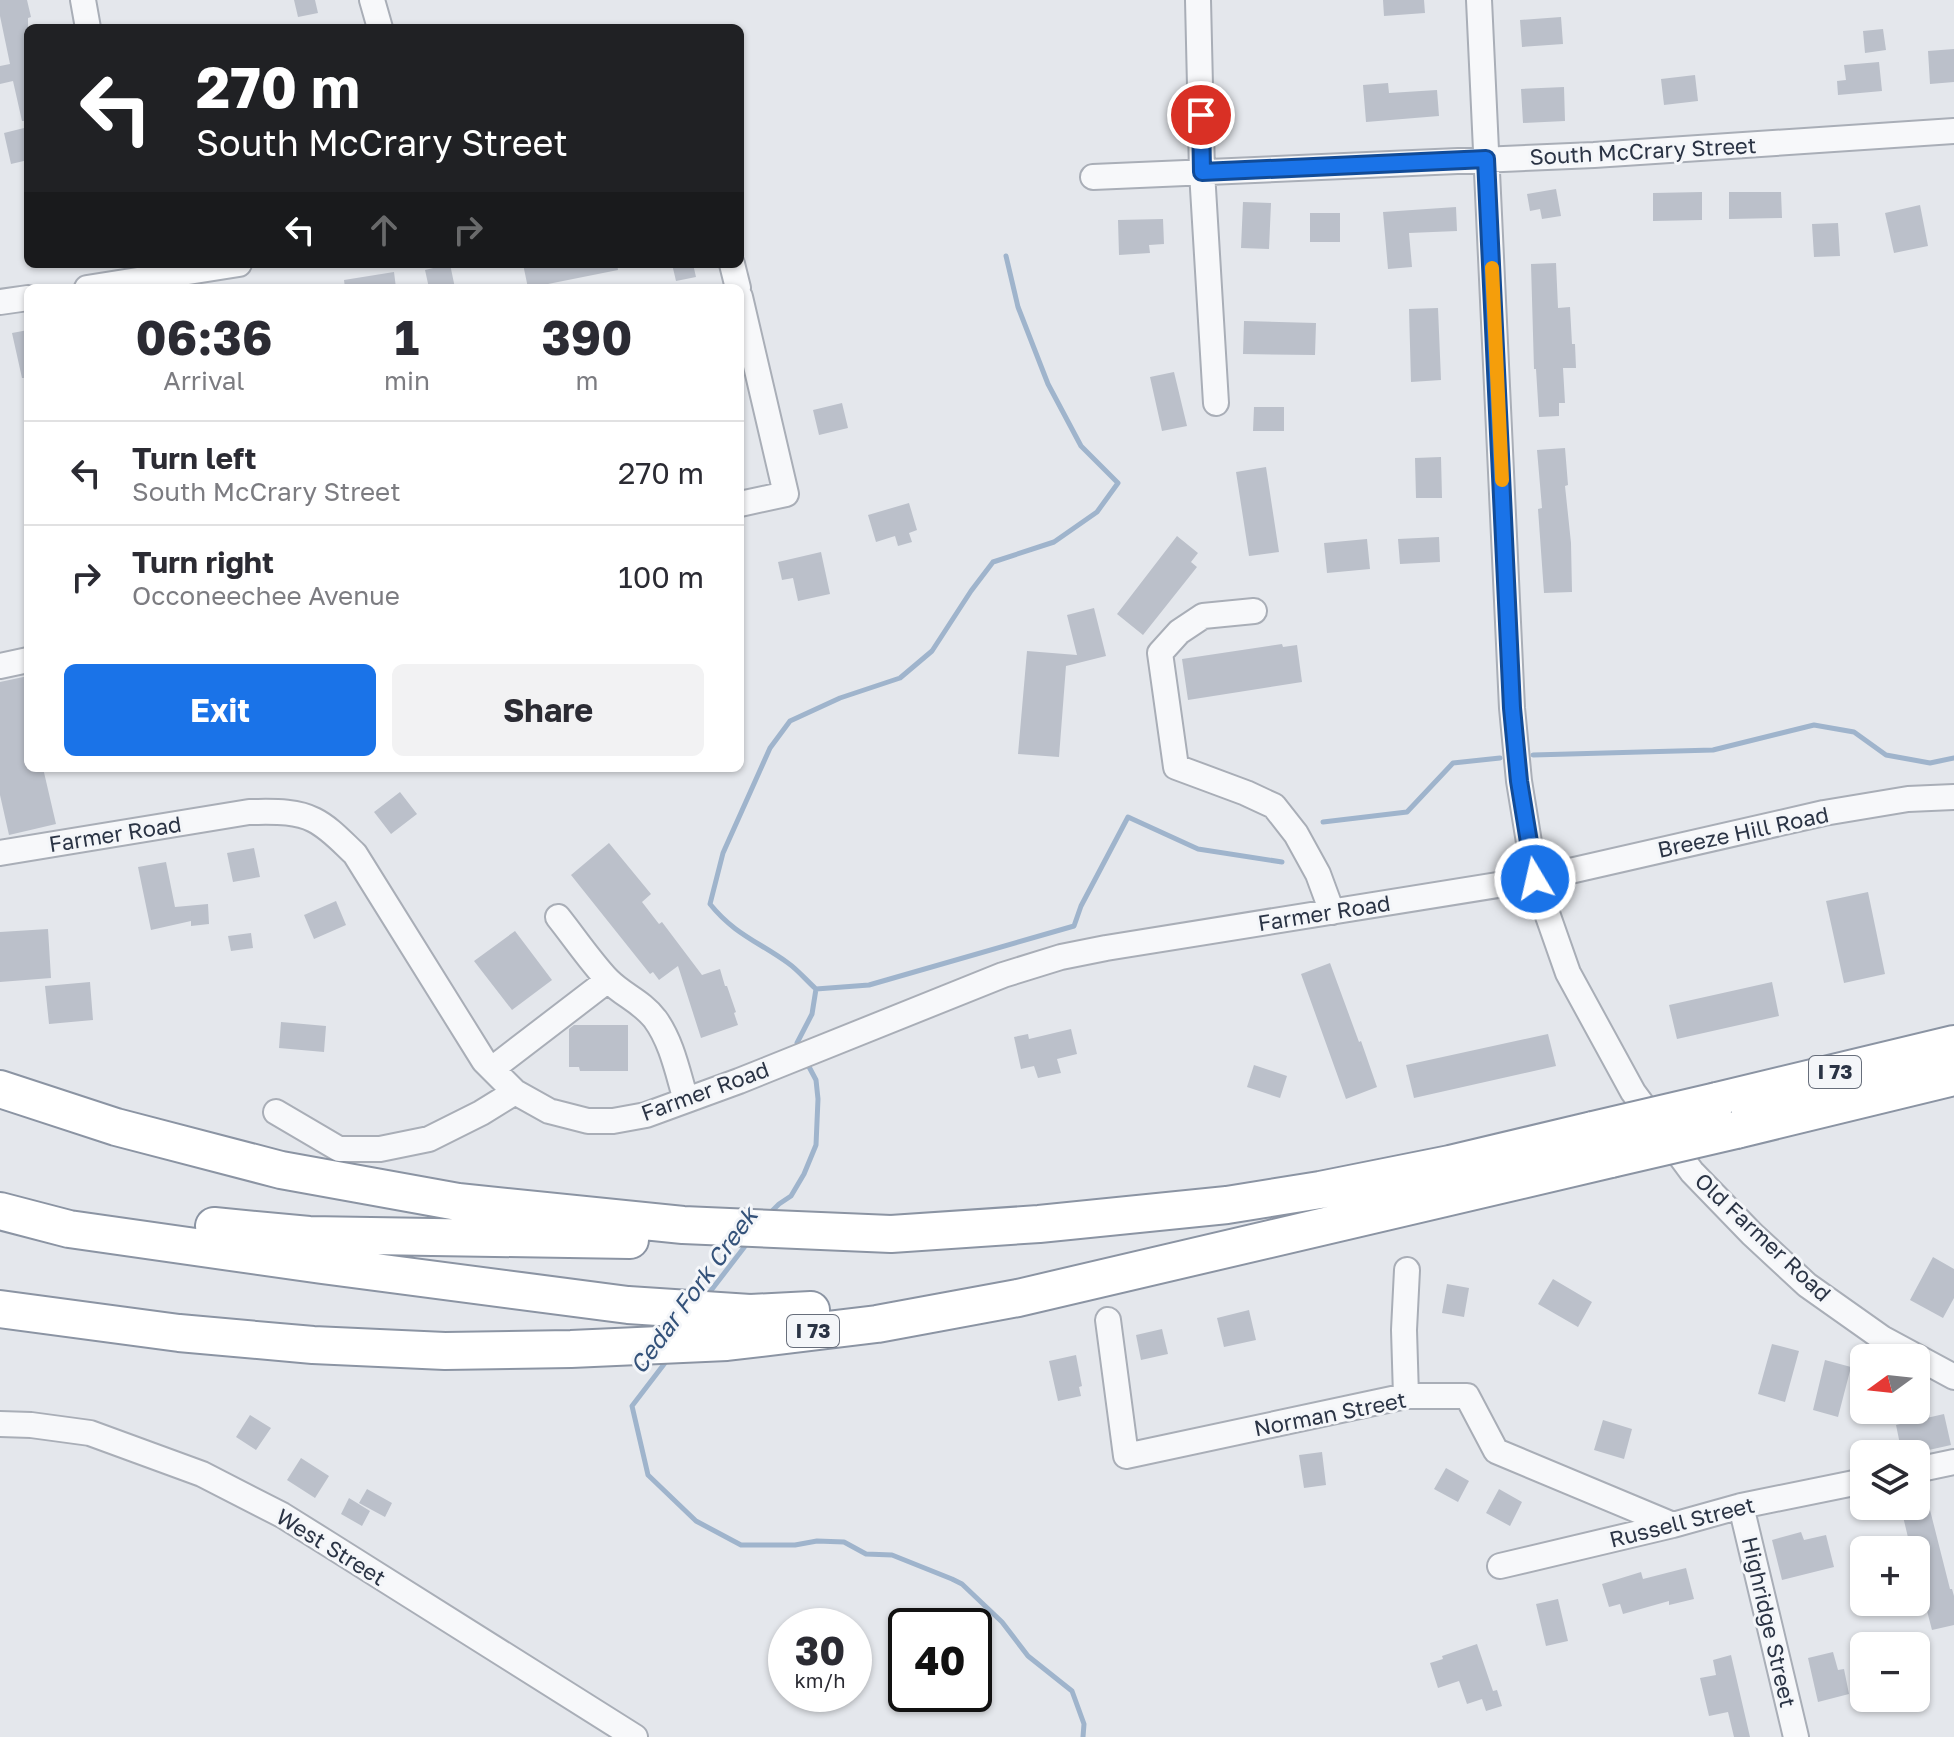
<!DOCTYPE html>
<meta charset="utf-8">
<style>
:root{--surface:#fff;--page:#f2f2f3;--text:#2b2b33;--muted:#7c7c81;--line:#e1e1e2;--accent:#1a73e8}
body{margin:0;font-family:"Golos Text",sans-serif;background:var(--page);color:var(--text);height:100vh;display:flex;flex-direction:column;font-size:30px;white-space:nowrap}
*{box-sizing:border-box;margin:0}
p{font-size:26px;color:var(--muted)}
.icon{flex:none;width:44px;height:44px;fill:none;stroke:currentColor;stroke-width:2;stroke-linecap:round;stroke-linejoin:round}
.map{position:relative;flex:1;overflow:hidden}
.sheet{position:absolute;left:24px;top:284px;width:720px;height:488px;display:flex;flex-direction:column;background:var(--surface);border-radius:12px;box-shadow:0 2px 6px #0004}
.sheet>*{flex:none}
.banner{position:absolute;left:24px;top:24px;width:720px;height:244px;border-radius:12px;box-shadow:0 2px 6px #0004;background:#202124;color:#fff;overflow:hidden}
.needle{width:52px;rotate:255deg}
.tools{position:absolute;left:1850px;top:1344px;display:grid;gap:16px}
.tools a{display:grid;place-items:center;width:80px;height:80px;border-radius:12px;background:var(--surface);box-shadow:0 2px 6px #0004;font-size:40px}
.speed{position:absolute;left:768px;top:1608px;display:flex;gap:16px;font-size:40px;font-weight:700;text-align:center}
.speed>*{display:grid;place-content:center;width:104px;height:104px;border-radius:50%;background:var(--surface);box-shadow:0 2px 6px #0004;line-height:1}
.speed small{font-size:20px;font-weight:400}
.speed .limit{border:4px solid #111;border-radius:12px;background:#fff;color:#111}
.pin{position:absolute;display:grid;place-items:center;width:68px;height:68px;color:#fff;margin:-34px;border:4px solid #fff;border-radius:50%;box-shadow:0 2px 8px #0007}
.me{position:absolute;width:88px;margin:-44px;rotate:351deg;stroke-linejoin:round;filter:drop-shadow(0 0 6px #0008)}
.turn{display:flex;align-items:center;gap:28px;height:168px;padding:0 40px;font-size:36px}
.turn .icon{width:104px;height:104px;stroke-width:2.5}
.turn b{display:block;font-size:56px;line-height:68px}
.lanes{display:flex;align-items:center;height:76px;padding:0 40px;background:#0003;justify-content:center;gap:40px;direction:ltr}
.lanes .off{opacity:.35}
.eta{display:flex;justify-content:space-evenly;align-items:center;height:136px;text-align:center}
.eta b{font-size:48px;font-weight:700;line-height:56px}
.primary-button{display:flex;gap:16px;margin-top:auto;padding:16px 40px}
.primary-button a{flex:1;height:92px;border-radius:12px;background:var(--accent);color:#fff;font-size:32px;font-weight:700;line-height:92px;text-align:center}
.primary-button a+a{background:var(--page);color:var(--text)}
ul{padding:0;list-style:none}
li{display:flex;align-items:center;gap:24px;height:104px;padding:0 40px;border-top:2px solid var(--line)}
li div{flex:1}
li b{display:block;font-size:30px}
li em{font-style:normal}
.map>svg:first-child{display:block}
</style>
<div class="map">
<svg width="1954" height="1737" viewBox="0 0 1954 1737">
<rect width="100%" height="100%" fill="#e4e7ec"/>
<g fill="none" stroke-linecap="round" stroke-linejoin="round">
<path stroke="#9fb4cc" stroke-width="5" d="M1533,755L1713,750L1814,725L1854,732L1886,755L1930,763L1954,758
M1323,822L1407,812L1453,763L1500,758
M816,989L869,985L1074,926L1081,906L1128,817L1198,849L1282,862
M801,1050L797,1043L812,1014L816,989C807,981 798,970 788,963C759,942 734,934 710,904L723,853L770,748L790,721L840,698L900,678L932,651L971,591L993,562L1054,542L1097,512L1118,483L1081,446L1048,384L1018,307L1006,256
M769,1214L779,1204L791,1196L804,1174L816,1145L818,1099L816,1080L807,1063
M706,1297L749,1241
M668,1359L632,1406L648,1475L696,1521L741,1545H795L817,1541L844,1542L866,1554L892,1555L952,1579L962,1584L1002,1622L1028,1656L1072,1691L1084,1724L1083,1737"/>
</g>
<path fill="#bbc0ca" d="M0,0H27L31,17L28,18V121H22L13,81L0,84V66L10,64L0,16Z
M294,0H315L318,13L298,17Z
M1383,0H1424L1425,13L1384,16Z
M1561,17L1563,44L1522,47L1520,20Z
M1883,29L1886,50L1865,53L1863,31Z
M1954,49V82L1930,84L1928,51Z
M1879,62L1882,91L1838,95L1837,81L1846,80L1844,65Z
M1695,75L1698,101L1664,105L1661,79Z
M1388,83L1389,93L1437,90L1439,116L1366,122L1363,85Z
M1564,87L1565,121L1523,123L1521,89Z
M28,127V160L11,164L4,133Z
M1556,189L1561,216L1542,219L1540,209L1530,211L1527,194Z
M1702,192V220L1653,221V193Z
M1729,192H1781L1782,218L1729,219Z
M1243,202L1271,203L1269,249L1241,248Z
M1920,205L1928,246L1894,253L1885,213Z
M1456,207L1457,231L1409,233L1412,267L1388,269L1383,212Z
M1310,213H1340V242H1310Z
M1163,219L1164,244L1149,245L1150,253L1119,255L1118,220Z
M1838,223L1840,256L1814,257L1812,224Z
M1556,263L1558,308L1570,307L1572,344H1575L1576,368H1563L1565,403H1559V416L1539,417L1536,369H1534L1531,264Z
M450,264L455,288H429L425,270Z
M523,264H617L618,270L528,288Z
M672,264H693L696,277L676,281Z
M394,272L396,288H345L344,280Z
M1438,308L1441,380L1411,382L1409,309Z
M1244,321L1316,323L1315,355L1243,354Z
M28,330V378H22L12,333Z
M1174,372L1187,426L1162,431L1150,377Z
M842,403L848,428L819,435L813,410Z
M1254,407H1284V431H1253Z
M1565,448L1568,485L1565,486L1571,543L1572,592L1544,593L1538,509L1542,508L1537,450Z
M1441,457L1442,498H1416L1415,458Z
M1266,467L1279,552L1249,556L1236,472Z
M909,503L917,530L909,533L912,542L898,546L895,536L876,542L868,515Z
M1177,536L1198,553L1191,562L1197,567L1143,635L1117,614Z
M1439,537L1440,562L1400,564L1398,539Z
M1367,539L1370,569L1327,573L1324,543Z
M821,552L830,594L798,601L793,578L782,580L778,562Z
M1094,608L1106,656L1066,666L1059,757L1018,754L1027,651L1077,655L1067,615Z
M1282,644L1283,647L1297,645L1302,682L1188,700L1182,659Z
M28,676V703H24L28,720V768H43L56,824L9,835L0,795V682Z
M400,792L417,814L391,834L374,812Z
M609,843L651,894L642,902L659,924L662,922L702,975L720,969L725,986H727L736,1012L734,1013L738,1025L701,1038L678,966L659,980L653,972L650,974L571,875Z
M254,848L260,877L233,882L227,853Z
M166,862L175,907L208,904L209,924L191,926V921L151,930L138,867Z
M1868,892L1885,974L1844,983L1826,901Z
M336,901L346,925L314,939L304,915Z
M48,929L51,978L0,982V932Z
M515,931L552,980L512,1010L474,961Z
M251,933L253,948L231,951L228,936Z
M1330,963L1359,1042L1361,1041L1377,1087L1346,1099L1301,974Z
M90,982L93,1020L49,1024L45,986Z
M1772,982L1779,1016L1677,1039L1669,1005Z
M281,1022L326,1026L324,1052L279,1048Z
M574,1025H628V1071H580L579,1067H569V1029Z
M1071,1029L1077,1054L1057,1059L1061,1073L1038,1078L1034,1066L1021,1069L1014,1037L1028,1034L1029,1039Z
M1548,1034L1556,1066L1414,1098L1406,1065Z
M1254,1065L1287,1076L1280,1098L1247,1087Z
M1933,1257L1954,1269V1298L1943,1318L1910,1300Z
M1553,1279L1592,1302L1578,1327L1538,1304Z
M1447,1284L1469,1288L1464,1317L1442,1313Z
M1249,1310L1256,1340L1224,1347L1217,1318Z
M1162,1329L1168,1354L1141,1360L1136,1335Z
M1772,1344L1799,1351L1785,1402L1758,1394Z
M1076,1355L1082,1386L1079,1387L1081,1396L1058,1401L1049,1361Z
M1825,1360L1851,1367L1838,1417L1813,1410Z
M1944,1414L1951,1445L1911,1454H1902L1896,1425Z
M250,1415L271,1428L256,1450L236,1437Z
M1603,1420L1632,1429L1624,1459L1594,1450Z
M1322,1452L1326,1485L1304,1488L1299,1455Z
M301,1458L329,1476L315,1498L287,1480Z
M1446,1468L1469,1481L1458,1502L1434,1489Z
M367,1489L392,1503L385,1517L359,1503Z
M1499,1489L1522,1502L1510,1526L1486,1513Z
M349,1498L370,1511L362,1526L341,1514Z
M1928,1502L1950,1589H1952L1954,1596V1625L1932,1630L1916,1569V1550H1911L1901,1508L1916,1506Z
M1801,1532L1804,1540L1826,1535L1834,1567L1782,1580L1772,1540Z
M1686,1568L1694,1599L1669,1605V1601L1623,1614L1620,1604L1609,1607L1602,1584L1641,1572L1643,1579Z
M1558,1599L1568,1641L1546,1646L1536,1604Z
M1477,1644L1493,1691L1497,1690L1502,1706L1486,1711L1482,1699L1467,1704L1459,1681L1438,1688L1430,1663L1443,1659L1442,1656Z
M1833,1652L1838,1670L1844,1669L1849,1694L1818,1702L1808,1658Z
M1731,1655L1750,1737H1734L1728,1712L1709,1716L1700,1678L1716,1675L1713,1660Z"/>
<g fill="none" stroke-linecap="round" stroke-linejoin="round">
<g stroke="#a9aeb7" stroke-width="28">
<path id="minor" d="M83,0L88,28
M372,0L380,28
M1198,0L1202,172L1216,403
M1479,0L1512,708L1519,781L1535,879L1568,973L1633,1092L1692,1172L1752,1234L1807,1285L1882,1338L1954,1377
M1093,177L1594,155L1954,131
M732,264L738,288
M87,288L239,264
M740,297L786,494L740,504
M0,302L28,298
M1254,611L1203,616L1179,632L1160,653L1176,767L1246,793L1274,806L1296,834L1318,874L1332,912
M0,666L28,660
M0,853L249,812C270,812 295,810 314,820C330,828 342,842 355,854L484,1061L515,1092L549,1111L588,1121H613L646,1115L739,1081L1003,975L1061,957L1106,948L1535,879L1824,813L1908,799L1954,797
M558,917C574,937 590,961 608,980C624,996 641,1001 655,1019C672,1042 678,1074 686,1100
M492,1069L608,980
M276,1112L339,1149H380L429,1139L481,1113L515,1092
M1108,1320L1126,1456L1406,1396H1467L1496,1451L1673,1525
M1406,1396L1404,1330L1407,1270
M0,1424L31,1425L90,1433L202,1474L282,1515L330,1545L635,1737
M1916,1470L1954,1462
M1741,1506L1796,1737
M1500,1566L1673,1525L1741,1506L1864,1481"/>
</g>
<g stroke="#8b94a3" stroke-width="40">
<path id="highway" d="M0,1089L116,1127L281,1170L458,1202L683,1225L891,1234L1039,1224L1227,1205L1320,1190L1450,1164L1593,1130
M1717,1101L1954,1044
M1736,1130L1954,1077
M0,1211L69,1229L322,1265L628,1305L750,1313L811,1310
M214,1226L309,1235L630,1240
M0,1309L179,1333L313,1345L445,1351L571,1349L727,1342L877,1324L1018,1298L1611,1159"/>
</g>
<use href="#minor" stroke="#f7f8fa" stroke-width="24"/>
<use href="#highway" stroke="#fff" stroke-width="36"/>
<g stroke="#8b94a3" stroke-width="40" stroke-linecap="butt">
<path id="highway-bridge" d="M1593,1130L1717,1101
M1611,1159L1736,1130"/>
</g>
<use href="#highway-bridge" stroke="#fff" stroke-width="36"/>
</g>
<g fill="none" stroke-linecap="round" stroke-linejoin="round">
<g stroke="#114b97" stroke-width="20">
<path id="route" d="M1201,115L1202,172L1486,159L1512,708L1519,781L1535,879"/>
</g>
<use href="#route" stroke="#1a73e8" stroke-width="14"/>
<path stroke="#f59e0b" stroke-width="14" d="M1492,268L1502,480"/>
</g>
<g text-anchor="middle" stroke-width="6" stroke-linejoin="round" paint-order="stroke">
<g fill="#f4f6f9" stroke="#676e7b" stroke-width="2">
<rect x="1809" y="1056" width="52" height="32" rx="6"/>
<rect x="787" y="1315" width="52" height="32" rx="6"/>
</g>
<g font-size="20" font-weight="bold" fill="#2b3445">
<text x="1835" y="1079">I 73</text>
<text x="813" y="1338">I 73</text>
</g>
<g font-size="22" fill="#2b3445" stroke="#f4f6f9">
<text transform="translate(1643 151) rotate(-3)" y="8">South McCrary Street</text>
<text transform="translate(1743 832) rotate(-12)" y="8">Breeze Hill Road</text>
<text transform="translate(115 834) rotate(-9)" y="8">Farmer Road</text>
<text transform="translate(1324 913) rotate(-9)" y="8">Farmer Road</text>
<text transform="translate(705 1091) rotate(-20)" y="8">Farmer Road</text>
<text transform="translate(1763 1237) rotate(43)" y="8">Old Farmer Road</text>
<text transform="translate(1330 1414) rotate(-11)" y="8">Norman Street</text>
<text transform="translate(1682 1522) rotate(-14)" y="8">Russell Street</text>
<text transform="translate(331 1547) rotate(32)" y="8">West Street</text>
<text transform="translate(1769 1622) rotate(77)" y="8">Highridge Street</text>
</g>
<g font-size="24" font-style="italic" fill="#34527a" stroke="#f4f6f9">
<text transform="translate(694 1291) rotate(-54)" y="8">Cedar Fork Creek</text>
</g>
</g>
</svg>
<div class="tools">
<a><svg class="needle" viewBox="-14 -14 28 28"><path d="M0-13l5 13h-10z" fill="#e53935"/><path d="M0 13l5-13h-10z" fill="#7c7c81"/></svg></a>
<a><svg class="icon" aria-label="layers" viewBox="0 0 24 24"><path d="M12 4l9 5-9 5-9-5zM3 14l9 5 9-5"/></svg></a>
<a>+</a>
<a>−</a>
</div>
<div class="speed"><div>30<small>km/h</small></div><div class="limit">40</div></div>
<div class="pin" style="left:1201px;top:115px;background:#d93025"><svg class="icon" aria-label="arrive" viewBox="0 0 24 24"><path d="M6 21V4h12l-3 4 3 4H6"/></svg></div>
<svg class="me" style="left:1535px;top:879px" viewBox="-20 -20 40 40"><circle r="17" fill="#1a73e8" stroke="#fff" stroke-width="3"/><path d="M0-11L8 9 0 5-8 9z" fill="#fff"/></svg>
<div class="banner">
<div class="turn"><svg class="icon" aria-label="left" viewBox="0 0 24 24"><path d="M17 20v-9H6M10 6l-5 5 5 5"/></svg><div><b>270 m</b>South McCrary Street</div></div>
<div class="lanes"><svg class="icon" aria-label="left" viewBox="0 0 24 24"><path d="M17 20v-9H6M10 6l-5 5 5 5"/></svg><svg class="icon off" aria-label="ahead" viewBox="0 0 24 24"><path d="M12 20V5M6 11l6-6 6 6"/></svg><svg class="icon off" aria-label="right" viewBox="0 0 24 24"><path d="M7 20v-9h11M14 6l5 5-5 5"/></svg></div>
</div>
<section class="sheet">
<div class="eta">
<div><b>06:36</b><p>Arrival</p></div>
<div><b>1</b><p>min</p></div>
<div><b>390</b><p>m</p></div>
</div>
<ul>
<li><svg class="icon" aria-label="left" viewBox="0 0 24 24"><path d="M17 20v-9H6M10 6l-5 5 5 5"/></svg><div><b>Turn left</b><p>South McCrary Street</p></div><em>270 m</em></li>
<li><svg class="icon" aria-label="right" viewBox="0 0 24 24"><path d="M7 20v-9h11M14 6l5 5-5 5"/></svg><div><b>Turn right</b><p>Occoneechee Avenue</p></div><em>100 m</em></li>
</ul>
<div class="primary-button"><a>Exit</a><a>Share</a></div>
</section>
</div>
